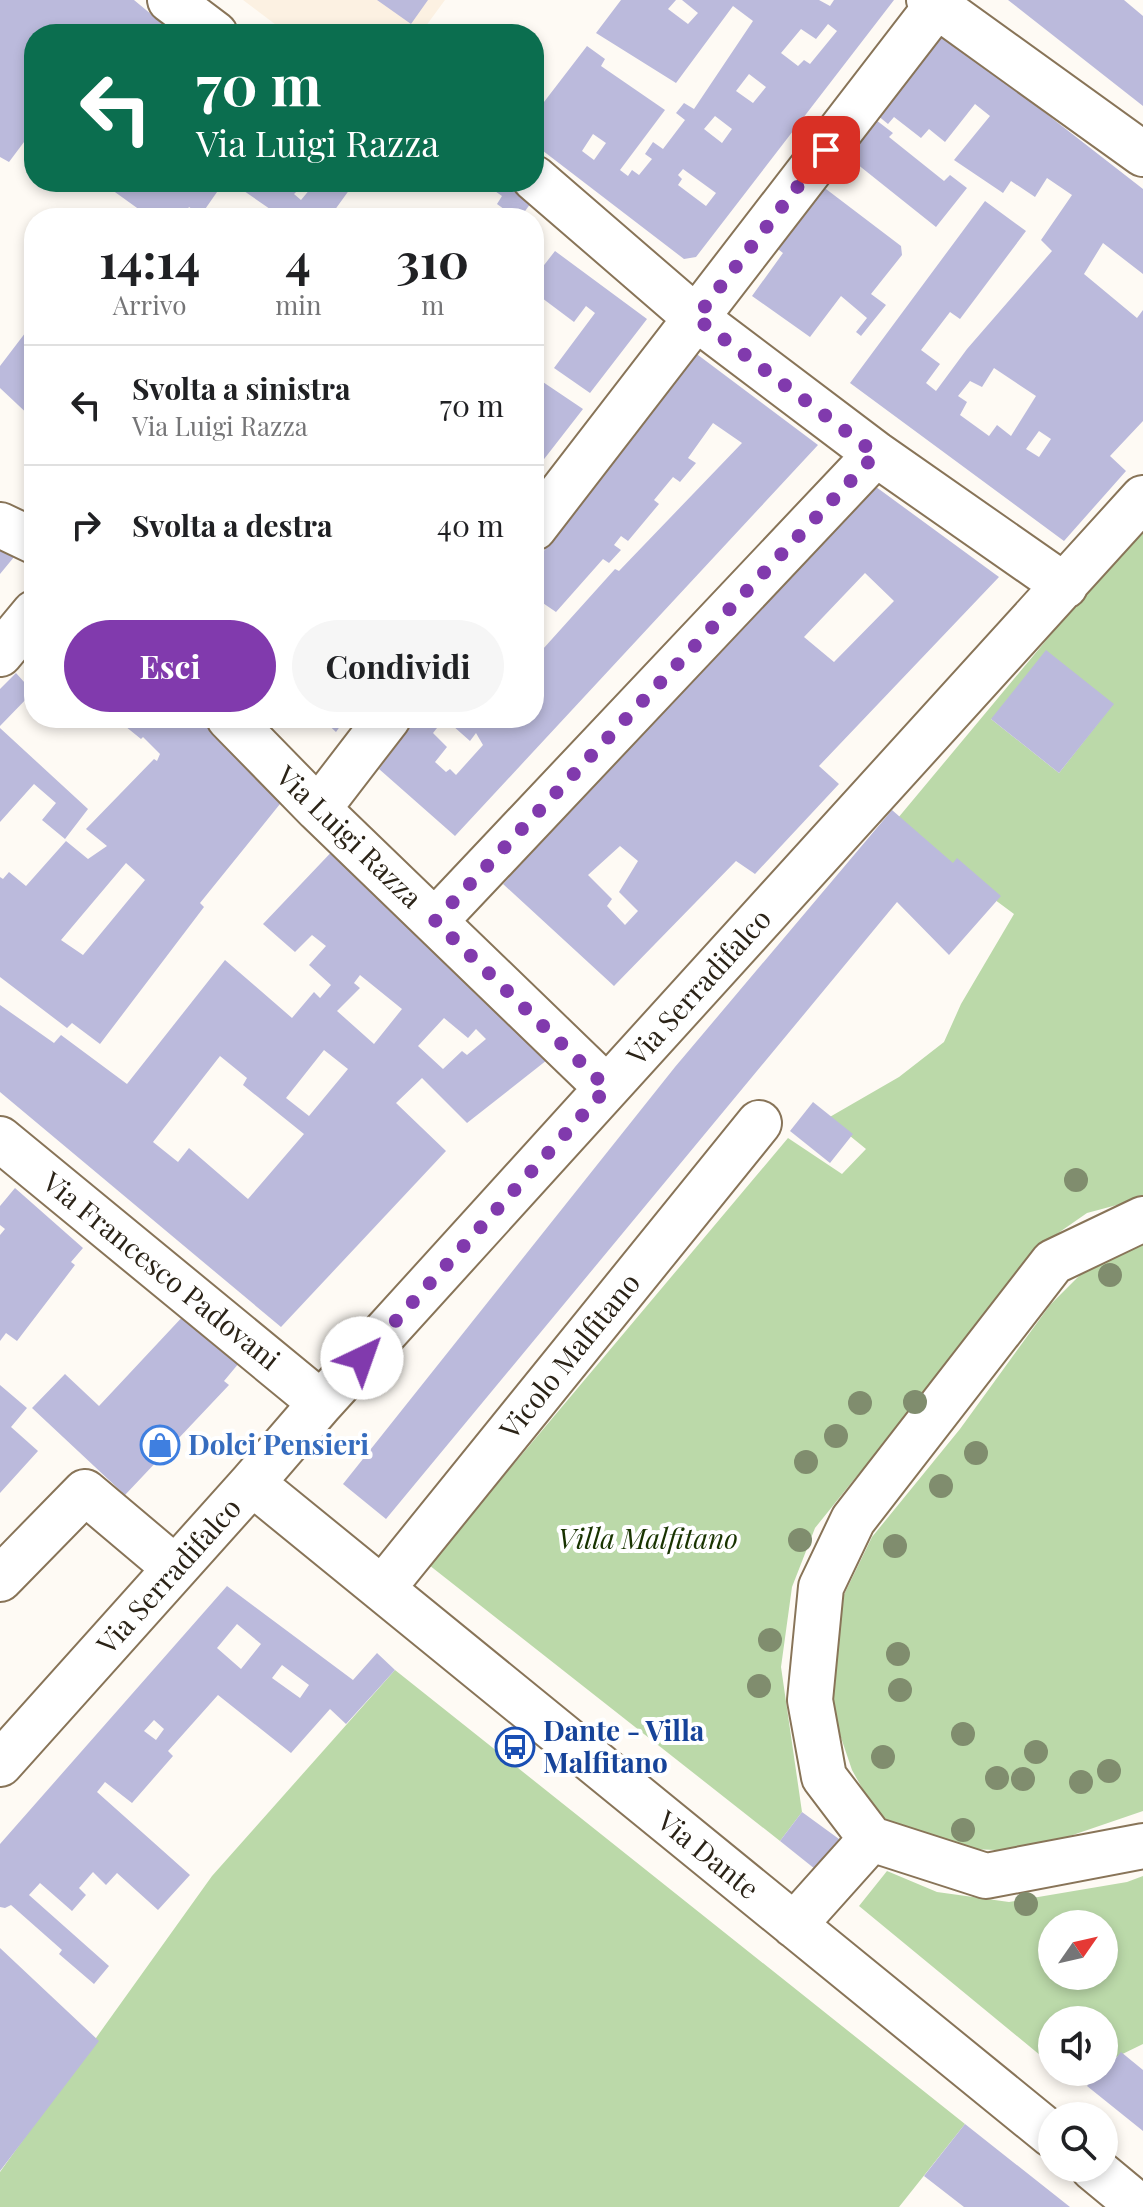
<!DOCTYPE html>
<html lang="it">
<style>
:root{--surface:#fff;--page:#f6f6f6;--text:#202124;--muted:#757577;--line:#e0e0e0;--accent:#813aad}
body{margin:0;font-family:"Playfair Display",serif;background:var(--page);color:var(--text);height:100vh;display:flex;flex-direction:column;font-size:30px;white-space:nowrap}
*{box-sizing:border-box;margin:0}
p{font-size:26px;color:var(--muted)}
.icon{flex:none;width:44px;height:44px;fill:none;stroke:currentColor;stroke-width:2;stroke-linecap:round;stroke-linejoin:round}
.map{position:relative;flex:1;overflow:hidden}
.drawer{position:absolute;left:24px;top:208px;width:520px;height:520px;display:flex;flex-direction:column;background:var(--surface);border-radius:32px;box-shadow:0 4px 12px #0003}
.drawer>*{flex:none}
.banner{position:absolute;left:24px;top:24px;width:520px;height:168px;border-radius:32px;box-shadow:0 4px 12px #0003;background:#0b6e4f;color:#fff;overflow:hidden}
.needle{width:52px;rotate:56deg}
.controls{position:absolute;left:1038px;top:1910px;display:grid;gap:16px}
.controls a{display:grid;place-items:center;width:80px;height:80px;border-radius:50%;background:var(--surface);box-shadow:0 4px 12px #0003;font-size:40px}
.pin{position:absolute;display:grid;place-items:center;width:68px;height:68px;color:#fff;margin:-34px;border-radius:16px;box-shadow:0 4px 12px #0006}
.me{position:absolute;width:88px;margin:-44px;rotate:42deg;stroke-linejoin:round;filter:drop-shadow(0 0 6px #0008)}
.turn{display:flex;align-items:center;gap:28px;height:168px;padding:0 40px;font-size:36px}
.turn .icon{width:104px;height:104px;stroke-width:2.5}
.turn b{display:block;font-size:56px;line-height:68px}
.eta{display:flex;justify-content:space-evenly;align-items:center;height:136px;text-align:center}
.eta b{font-size:48px;font-weight:700;line-height:56px}
.action{display:flex;gap:16px;margin-top:auto;padding:16px 40px}
.action a{flex:1;height:92px;border-radius:48px;background:var(--accent);color:#fff;font-size:32px;font-weight:700;line-height:92px;text-align:center}
.action a+a{background:var(--page);color:var(--text)}
ul{padding:0;list-style:none}
li{display:flex;align-items:center;gap:24px;height:120px;padding:0 40px;border-top:2px solid var(--line)}
li div{flex:1}
li b{display:block;font-size:30px}
li em{font-style:normal}
.map>svg:first-child{display:block}
</style>
<div class="map">
<svg width="1143" height="2207" viewBox="0 0 1143 2207">
<rect width="100%" height="100%" fill="#fefaf4"/>
<path fill="#fcf1e2" d="M243,0H445L420,34H288Z"/>
<path fill="#bbd9a9" fill-rule="evenodd" d="M1143,524V1198L1087,1213L1051,1238L1014,1274L936,1387L856,1477L815,1528L792,1587L781,1667L802,1812L780,1841L429,1565L788,1138L842,1174L866,1149L828,1118L899,1077L944,1042L961,1004L1014,914L893,824ZM1113,704L1059,773L991,719Z
M1143,1240V1811L1026,1851L969,1849L881,1822L852,1770L834,1717L827,1656L836,1611L872,1537L960,1429L1050,1305L1092,1263Z
M395,1670L965,2124L899,2207H0V2172L212,1876Z
M887,1871L937,1892L1009,1902L1127,1882L1143,1876V2044L1104,2063V2020H1052V2065L859,1906ZM1052,1924H1104V1976H1052Z"/>
<path fill="#bbbadc" fill-rule="evenodd" d="M0,0H134L175,34H34V136L30,134L9,162L0,157Z
M377,0H428L411,24Z
M621,0H676L668,9L688,24L698,13L682,0H819L830,6L834,0H894L696,257L684,259L534,144V115L587,46L605,59L601,66L665,110L620,170L628,176L632,170L639,175L652,159L645,154L653,142L663,149L685,120L676,113L684,103L694,109L753,21L733,6L676,83L596,33ZM828,24L837,31L810,64L804,60L798,66L781,53L801,29L816,39ZM749,74L766,87L753,103L736,91ZM715,116L732,129L722,143L704,129ZM593,134L606,143L594,160L582,151ZM683,169L716,193L706,206L678,185L682,179L678,175Z
M1008,0H1124L1143,16V106Z
M936,28L1143,189V274L1103,243L1084,274L1137,318L1143,310V421L1110,456L1126,471L1064,541L850,383L985,201L1026,231L960,319L950,312L921,350L940,364L926,383L936,391L967,349L1052,251L1041,240L1072,195L1047,178L1035,197L1011,181L1003,193L954,160L990,116L975,104L945,142L929,129L921,138L894,117L888,124L871,110ZM994,368L1036,396L1011,436L997,425L989,436L960,415L967,402L958,396L970,381L982,387ZM1039,431L1051,439L1039,457L1026,449Z
M876,120L893,133L889,137L944,181L950,175L967,188L936,227L847,156Z
M101,182H224L201,215L189,207L182,218H151Z
M231,182H289L297,191L294,194L301,200L316,182H355L329,218H283Z
M482,182H518L536,196L520,218H516L497,204L502,196Z
M826,189L901,246L902,255L871,294L886,305L861,336L856,332L867,318L841,296L810,337L752,296L783,253L774,246L814,190Z
M555,251L647,319L590,393L554,368L595,313L586,306L574,322L534,292V278Z
M32,324L34,326V420L0,388V366Z
M694,352L818,445L455,836L379,769L417,718H439L441,723L433,733L447,747L435,762L446,772L450,769L456,775L483,745L476,733L470,741L444,718H534V659L615,569L619,571L742,443L713,423L688,458L696,463L680,482L673,477L654,500L659,504L628,541L621,536L614,545L621,550L609,563L603,559L556,612L534,597V564Z
M534,376L583,409L534,472Z
M872,484L999,577L819,766L839,784L755,874L736,861L614,986L503,884ZM865,573L894,601L834,662L804,637ZM620,846L638,861L619,892L638,911L625,925L607,906L612,899L588,875Z
M0,538L19,551L0,574Z
M1046,650L1114,704L1059,773L991,719Z
M16,673L33,692L0,726V689Z
M115,718H199L284,799L200,903L204,907L100,1044L72,1023L67,1028L0,977V877L3,879L9,872L26,886L66,841L88,859L107,846L86,829L154,759L157,761L160,754L143,737L141,739ZM126,863L145,880L83,955L61,940Z
M321,718H346L336,732Z
M0,728L88,809L65,839L42,820L56,803L34,784L0,822Z
M892,810L953,863L957,858L1001,896L949,955L897,902L386,1519L343,1484L675,1067Z
M340,843L561,1049L467,1123L422,1078L396,1103L446,1151L281,1327L0,1092V1005L54,1043L61,1035L127,1084L225,960L292,1018L314,992L320,998L331,985L309,965L326,946L312,935L295,952L263,924ZM360,975L402,1009L374,1044L337,1011L360,988L354,983ZM444,1018L468,1038L476,1029L486,1039L467,1055L462,1051L443,1069L418,1046ZM324,1050L348,1069L309,1116L286,1098ZM220,1056L247,1078L243,1085L304,1134L248,1199L189,1148L178,1162L153,1142Z
M813,1102L853,1134L830,1163L790,1131Z
M15,1188L83,1248L71,1262L75,1265L17,1341L6,1333L0,1341V1235L5,1229L0,1225V1206Z
M186,1313L239,1363L224,1381L229,1385L125,1495L32,1408L65,1374L99,1406Z
M0,1385L27,1408L11,1427L38,1451L0,1493Z
M227,1586L353,1680L377,1653L395,1670L346,1724L330,1709L291,1753L218,1695L168,1751L173,1756L132,1803L105,1782L97,1792L190,1875L158,1910L117,1873L106,1885L93,1872L79,1888L86,1895L72,1911L40,1883L29,1895L109,1966L94,1984L59,1954L62,1950L11,1905L5,1908L0,1907V1844ZM237,1624L261,1644L241,1669L217,1648ZM282,1665L309,1685L300,1698L272,1678ZM154,1720L164,1729L156,1740L144,1731Z
M802,1812L839,1839L815,1869L780,1841Z
M0,1948L99,2041L0,2171Z
M1121,2052L1143,2070V2131L1087,2086L1098,2072H1104V2067L1107,2069Z
M965,2124L1070,2207H964L924,2176Z"/>
<g fill="none" stroke-linecap="round" stroke-linejoin="round">
<g stroke="#887458" stroke-width="48">
<path id="minor" d="M170,0L215,34
M929,0L1143,154
M534,178L696,318L876,454L1065,586
M0,525L34,541
M534,528L941,0
M0,654L34,613
M229,718L318,809L607,1088
M318,809L388,718
M435,921L876,454
M0,1139L321,1403
M1143,1219L1053,1262L853,1520L821,1587L810,1700L824,1777L871,1839L986,1876L1143,1846
M252,1483L1052,2135
M0,1579L85,1492L175,1568
M382,1589L759,1123
M0,1764L252,1483L321,1403L1143,498
M794,1925L871,1839
M1093,2168L1140,2207"/>
</g>
<use href="#minor" stroke="#fff" stroke-width="44"/>
</g>
<g fill="#808d6e">
<circle cx="1076" cy="1180" r="12"/>
<circle cx="1110" cy="1275" r="12"/>
<circle cx="915" cy="1402" r="12"/>
<circle cx="860" cy="1403" r="12"/>
<circle cx="836" cy="1436" r="12"/>
<circle cx="976" cy="1453" r="12"/>
<circle cx="806" cy="1462" r="12"/>
<circle cx="941" cy="1486" r="12"/>
<circle cx="800" cy="1540" r="12"/>
<circle cx="895" cy="1546" r="12"/>
<circle cx="770" cy="1640" r="12"/>
<circle cx="898" cy="1654" r="12"/>
<circle cx="759" cy="1686" r="12"/>
<circle cx="900" cy="1690" r="12"/>
<circle cx="963" cy="1734" r="12"/>
<circle cx="1036" cy="1752" r="12"/>
<circle cx="883" cy="1757" r="12"/>
<circle cx="1109" cy="1771" r="12"/>
<circle cx="997" cy="1778" r="12"/>
<circle cx="1023" cy="1779" r="12"/>
<circle cx="1081" cy="1782" r="12"/>
<circle cx="963" cy="1830" r="12"/>
<circle cx="1026" cy="1904" r="12"/>
</g>
<g fill="none" stroke-linecap="round" stroke-linejoin="round">
<path stroke="#813aad" stroke-width="14" stroke-dasharray="0 25.2" d="M362,1358L607,1088L435,921L876,454L696,318L826,150"/>
</g>
<defs>
<g id="shop-ring" transform="scale(2)"><circle r="9.5" fill="#fff" stroke="#3f7fe0" stroke-width="1.5"/><path d="M-5-2.5h2.3a2.7 3.5 0 0 1 5.4 0H5L5.5 6h-11ZM-1.5-2.5h3a1.5 2.3 0 0 0-3 0Z" fill="#3f7fe0"/></g>
<g id="bus-ring" transform="scale(2)"><circle r="9.5" fill="#fff" stroke="#1a4fb4" stroke-width="1.5"/><path d="M-5-6H5V4H4V6H2V4H-2V6H-4V4H-5ZM-3.5-4V0h7V-4ZM-3.5 1.2v1.5H-2V1.2ZM2 1.2v1.5H3.5V1.2Z" fill="#1a4fb4"/></g>
</defs>
<g fill-rule="evenodd">
<use href="#shop-ring" x="160" y="1445"/>
<use href="#bus-ring" x="515" y="1747"/>
</g>
<g text-anchor="middle" stroke-width="8" stroke-linejoin="round" paint-order="stroke">
<g font-size="28" fill="#2b2317" stroke="#fff">
<text transform="translate(349 837) rotate(44)" y="10">Via Luigi Razza</text>
<text transform="translate(699 987) rotate(-48)" y="10">Via Serradifalco</text>
<text transform="translate(161 1271) rotate(39)" y="10">Via Francesco Padovani</text>
<text transform="translate(570 1356) rotate(-51)" y="10">Vicolo Malfitano</text>
<text transform="translate(169 1576) rotate(-48)" y="10">Via Serradifalco</text>
<text transform="translate(708 1855) rotate(39)" y="10">Via Dante</text>
</g>
<g font-size="28" font-weight="bold" fill="#366cbe" stroke="#fff" text-anchor="start">
<text x="188" y="1455">Dolci Pensieri</text>
</g>
<g font-size="28" font-style="italic" fill="#183300" stroke="#fff">
<text x="648" y="1549">Villa Malfitano</text>
</g>
<g font-size="28" font-weight="bold" fill="#164399" stroke="#fff" text-anchor="start">
<text x="543" y="1741">Dante - Villa<tspan x="543" dy="32">Malfitano</tspan></text>
</g>
</g>
</svg>
<div class="controls">
<a><svg class="needle" viewBox="-14 -14 28 28"><path d="M0-13l5 13h-10z" fill="#e53935"/><path d="M0 13l5-13h-10z" fill="#757577"/></svg></a>
<a><svg class="icon" aria-label="sound" viewBox="0 0 24 24"><path d="M4 9h4l5-4v14l-5-4H4zM17 9q2 3 0 6"/></svg></a>
<a><svg class="icon" aria-label="search" viewBox="0 0 24 24"><circle cx="10" cy="10" r="6"/><path d="M15 15l6 6"/></svg></a>
</div>
<div class="pin" style="left:826px;top:150px;background:#d93025"><svg class="icon" aria-label="arrive" viewBox="0 0 24 24"><path d="M6 21V4h12l-3 4 3 4H6"/></svg></div>
<svg class="me" style="left:362px;top:1358px" viewBox="-20 -20 40 40"><circle r="19" fill="#fff"/><path d="M0-13L10 11 0 6-10 11z" fill="#813aad"/></svg>
<div class="banner">
<div class="turn"><svg class="icon" aria-label="left" viewBox="0 0 24 24"><path d="M17 20v-9H6M10 6l-5 5 5 5"/></svg><div><b>70 m</b>Via Luigi Razza</div></div>
</div>
<section class="drawer">
<div class="eta">
<div><b>14:14</b><p>Arrivo</p></div>
<div><b>4</b><p>min</p></div>
<div><b>310</b><p>m</p></div>
</div>
<ul>
<li><svg class="icon" aria-label="left" viewBox="0 0 24 24"><path d="M17 20v-9H6M10 6l-5 5 5 5"/></svg><div><b>Svolta a sinistra</b><p>Via Luigi Razza</p></div><em>70 m</em></li>
<li><svg class="icon" aria-label="right" viewBox="0 0 24 24"><path d="M7 20v-9h11M14 6l5 5-5 5"/></svg><div><b>Svolta a destra</b></div><em>40 m</em></li>
</ul>
<div class="action"><a>Esci</a><a>Condividi</a></div>
</section>
</div>
